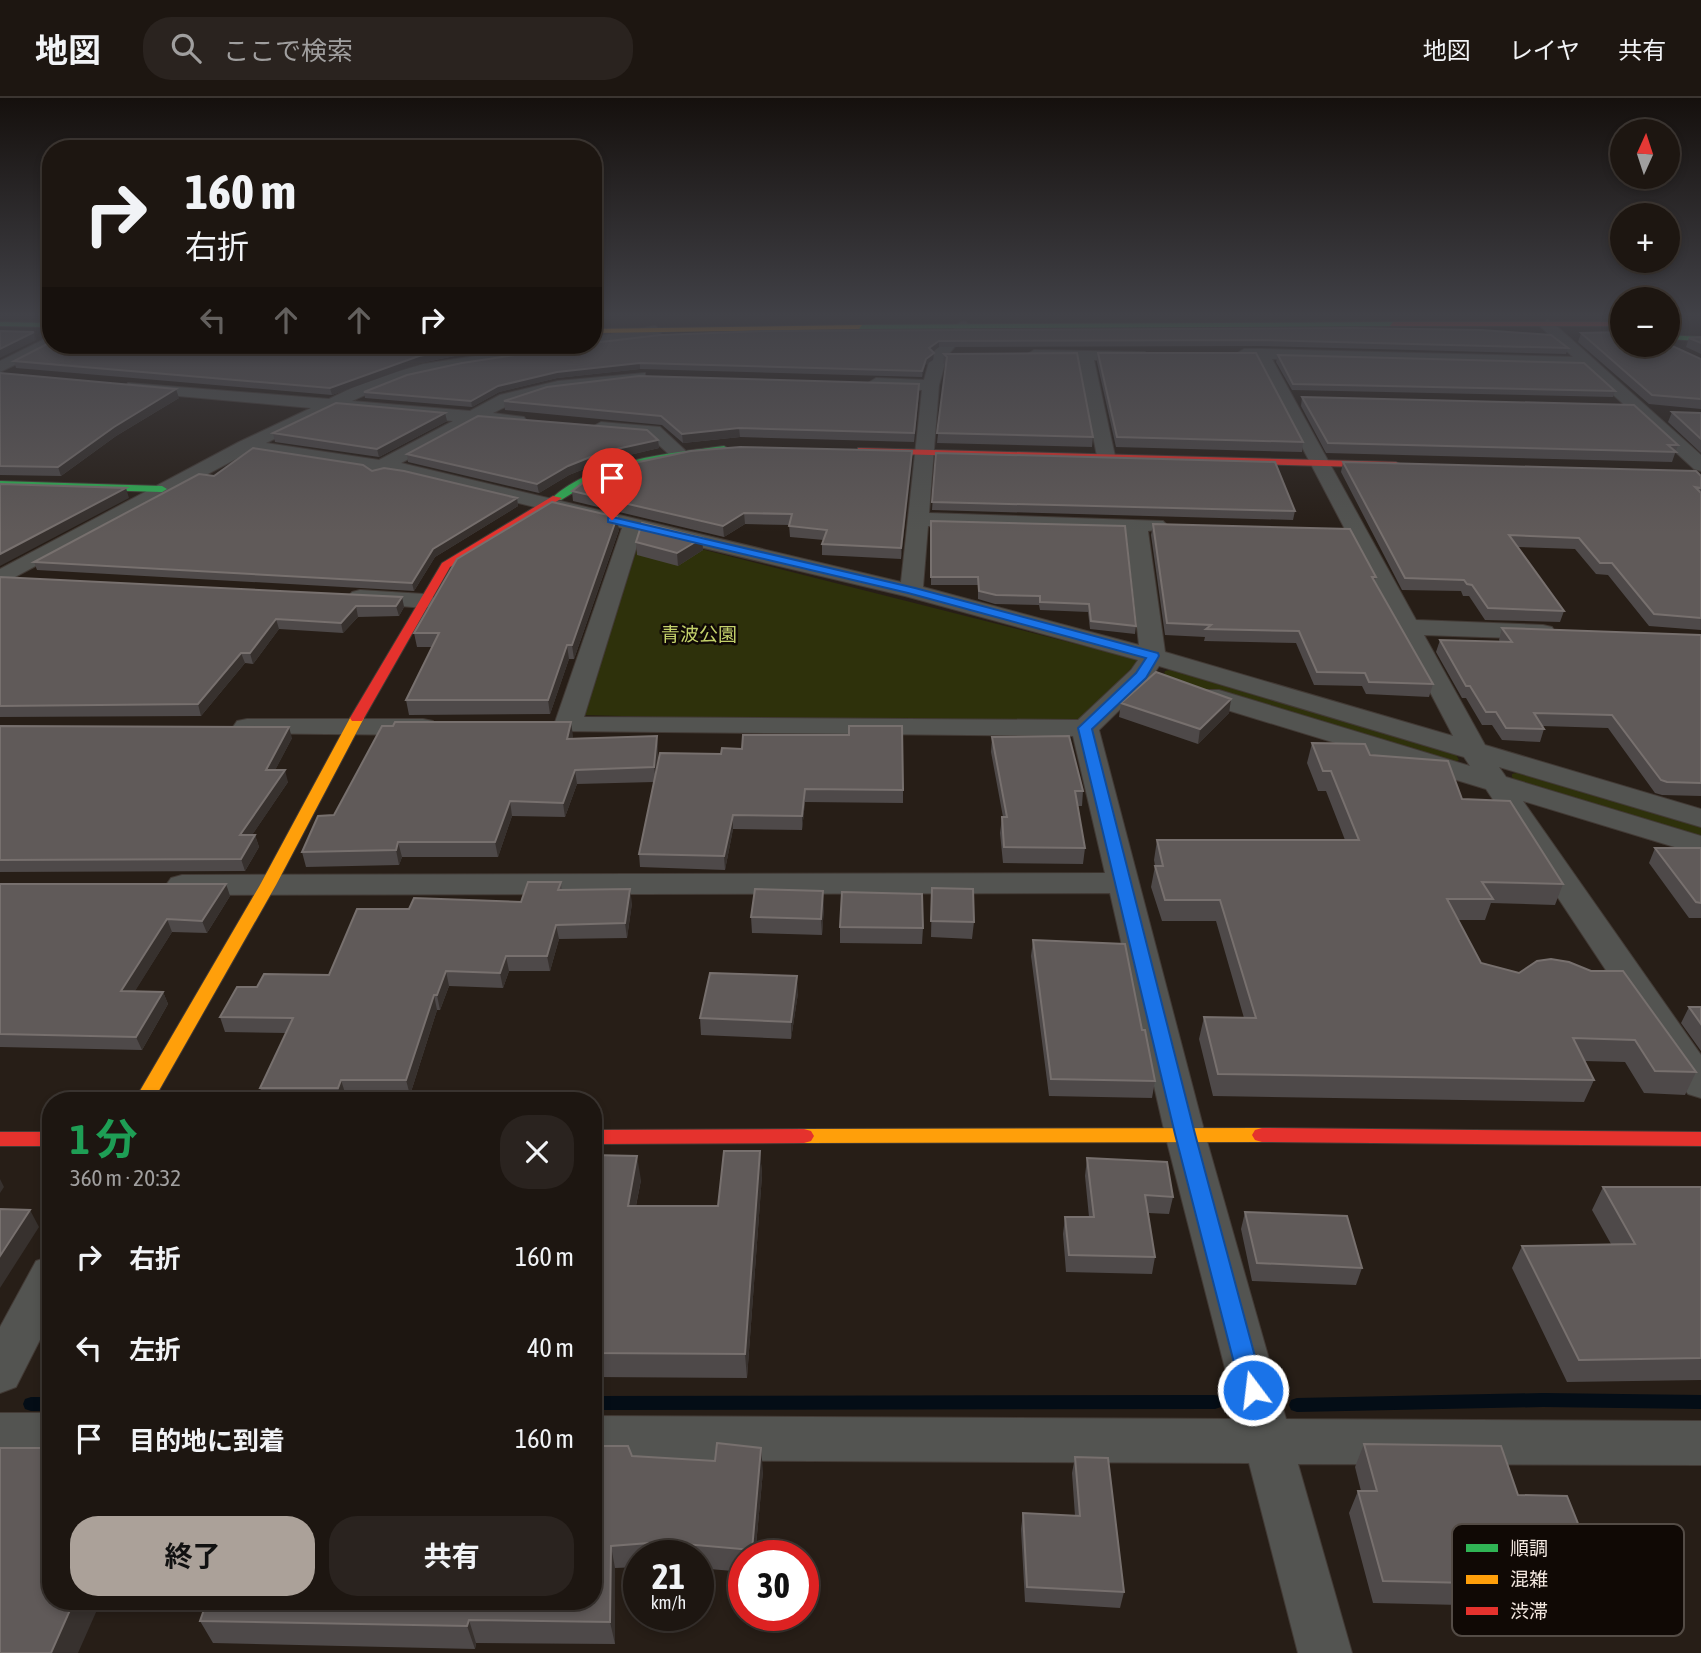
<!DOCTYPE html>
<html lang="ja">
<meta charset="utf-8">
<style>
:root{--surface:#1d1611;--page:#2a231f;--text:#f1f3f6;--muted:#a09f9f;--line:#3b3531;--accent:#aba199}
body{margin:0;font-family:"Asap Condensed","Noto Sans JP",sans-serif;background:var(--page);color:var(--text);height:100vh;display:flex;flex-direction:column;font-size:26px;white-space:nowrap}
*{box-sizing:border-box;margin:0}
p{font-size:23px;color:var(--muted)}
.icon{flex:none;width:38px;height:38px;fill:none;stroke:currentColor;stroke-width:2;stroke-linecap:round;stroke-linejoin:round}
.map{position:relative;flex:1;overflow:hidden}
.drawer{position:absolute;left:42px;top:994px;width:560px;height:518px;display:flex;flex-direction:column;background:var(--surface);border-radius:28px;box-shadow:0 4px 10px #0003,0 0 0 2px var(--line)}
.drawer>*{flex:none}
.banner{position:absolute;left:42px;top:42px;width:560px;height:214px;border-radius:28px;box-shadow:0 4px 10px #0003,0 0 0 2px var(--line);background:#1d1611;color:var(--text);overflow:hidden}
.needle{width:46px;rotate:3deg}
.tools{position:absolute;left:1610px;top:21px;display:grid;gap:14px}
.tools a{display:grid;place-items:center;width:70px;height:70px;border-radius:50%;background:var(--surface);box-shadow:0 4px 10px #0003,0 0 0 2px var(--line);font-size:35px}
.speed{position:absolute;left:623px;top:1442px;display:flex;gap:14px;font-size:35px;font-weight:700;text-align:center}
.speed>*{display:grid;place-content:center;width:91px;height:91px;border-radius:50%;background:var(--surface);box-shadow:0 4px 10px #0003,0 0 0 2px var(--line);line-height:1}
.speed small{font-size:18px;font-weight:400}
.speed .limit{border:10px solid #d22;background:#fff;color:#111}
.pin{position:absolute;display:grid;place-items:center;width:60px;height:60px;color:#fff;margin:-72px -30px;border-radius:50% 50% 50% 0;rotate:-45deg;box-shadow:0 0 7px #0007}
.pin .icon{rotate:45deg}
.me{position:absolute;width:77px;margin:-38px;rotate:345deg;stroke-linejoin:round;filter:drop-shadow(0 0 5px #0008)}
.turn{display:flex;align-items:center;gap:24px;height:147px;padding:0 28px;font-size:32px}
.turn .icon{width:91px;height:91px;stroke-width:2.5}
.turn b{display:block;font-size:49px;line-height:60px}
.lanes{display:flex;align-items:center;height:66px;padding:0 28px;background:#0003;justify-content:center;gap:35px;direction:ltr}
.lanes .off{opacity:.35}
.round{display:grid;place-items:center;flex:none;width:74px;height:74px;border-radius:28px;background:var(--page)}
.summary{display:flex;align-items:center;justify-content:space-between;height:119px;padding:0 28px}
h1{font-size:42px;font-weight:700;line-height:52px;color:#1e9e55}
.cta{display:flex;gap:14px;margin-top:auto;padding:14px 28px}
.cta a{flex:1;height:80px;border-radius:28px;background:var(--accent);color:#111;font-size:28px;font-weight:700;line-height:80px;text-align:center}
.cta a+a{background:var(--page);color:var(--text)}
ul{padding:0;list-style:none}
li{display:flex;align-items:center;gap:21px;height:91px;padding:0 28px}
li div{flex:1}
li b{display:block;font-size:26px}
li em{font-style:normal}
header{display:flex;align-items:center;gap:42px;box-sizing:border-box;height:98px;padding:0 35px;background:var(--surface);border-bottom:2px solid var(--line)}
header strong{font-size:33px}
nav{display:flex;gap:38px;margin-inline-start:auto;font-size:24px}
.search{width:490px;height:63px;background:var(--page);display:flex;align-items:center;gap:18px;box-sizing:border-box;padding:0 24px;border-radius:28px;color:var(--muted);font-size:26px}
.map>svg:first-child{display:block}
</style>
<header>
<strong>地図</strong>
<div class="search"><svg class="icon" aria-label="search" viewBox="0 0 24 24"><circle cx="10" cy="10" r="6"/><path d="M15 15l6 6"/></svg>ここで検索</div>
<nav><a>地図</a><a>レイヤ</a><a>共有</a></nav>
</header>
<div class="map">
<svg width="1701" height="1555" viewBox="0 0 1701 1555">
<rect width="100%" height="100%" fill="#271e17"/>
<path fill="#2e310b" d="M642,436L1139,562L1075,630L583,617Z
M1173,571L1454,653L1459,662L1453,665L1163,580L1165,573Z
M1524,673L1701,725V741L1518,685L1512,679V676Z"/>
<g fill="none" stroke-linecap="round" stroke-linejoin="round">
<path fill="#040d16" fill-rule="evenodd" d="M1543,1295L1701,1297V1311L1543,1309L1297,1314L1291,1312L1289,1307L1291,1302L1297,1300Z
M1215,1297L1221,1299L1223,1304L1221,1309L1215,1311L593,1312V1298Z
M31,1299H51V1313H31L25,1311L23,1306L25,1301Z"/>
<g stroke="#423a35" stroke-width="2">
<path id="street" d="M1547,222L1552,224L1701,357V373L1694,371L1583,269L1272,261L1416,522L1543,527L1552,529L1555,534L1552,539L1543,541L1424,537L1485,647L1701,711V729L1499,669L1506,679L1701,738V757L1523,703L1701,957V1000L1688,996L1486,691L1201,604L1197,598L1201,592H1219L1470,668L1464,659L1159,568L1150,582L1099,632L1205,1036L1286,1321L1701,1323V1367L1298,1366L1352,1555H1298L1249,1365L593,1362V1318L1238,1321L1165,1036L1110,795L182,797L171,794L166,787L171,780L182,777L1105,775L1073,638L558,633L554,627L622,430L406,378L385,375L375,378L366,372L249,354L0,487V471L239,344L311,310L134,294L128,293L126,289L128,285L329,301L366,283L423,266L547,247H583L575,252C500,264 422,269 352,303L470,313L500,297L558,283L645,275V283L639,284C589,290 537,291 493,315L524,319L527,323L524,327L476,325L401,365L901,484L922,292L876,290L868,285L876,280L924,282L931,257L959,225L964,223L972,228L947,258L939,287L929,415L1163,423L1167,427L1163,431L1148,433L1165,554L1453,638L1256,261L1238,259L1236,256L1244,251H1261L1573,259L1542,230L1539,227ZM334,312L453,323L379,362L266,345ZM928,428L1126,433L1139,547L923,489ZM641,435L905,498L1138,562L1131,572L1078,622L584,619Z
M655,228L663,233L660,236L593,249L587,247H593V239Z
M51,238V247H56L0,274V263Z
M1034,252L1145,254L1147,257L1139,262H1094L1115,358L1113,362L1106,364L1097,358L1078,262L1028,260L1026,257Z
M601,324L660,329L688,355L679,361L672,359L649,338L595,333L592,329Z
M360,492L424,496L432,498L436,503L432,508L424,510L352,504L348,499L352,494Z
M247,621H423L433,623L437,629L433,635L423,637L237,635L233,629L237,623Z
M51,1158V1220L16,1289L0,1295V1229L36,1163Z
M0,1315H51V1359H0Z"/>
</g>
<g stroke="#423a35" stroke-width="2">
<path id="fast" d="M0,224L51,225V229L0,228Z
M1393,224L1396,228L859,231L855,229L859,227Z
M1668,237L1701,239V243L1668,241Z
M724,348L729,351L727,353C663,366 619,365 561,402L552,400C593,362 671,355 724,348Z
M0,383L162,388L167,391L162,394L0,389Z"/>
</g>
<g stroke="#423a35" stroke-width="2">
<path id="slow" d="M862,227L859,231L593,235V231Z
M357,616L364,620L276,787L153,1003H134L260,787L350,620Z
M1262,1030L1269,1032L1272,1037L1269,1042L1262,1044L804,1045L797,1043L794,1038L797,1033L804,1031Z"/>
</g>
<g stroke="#423a35" stroke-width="2">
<path id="jam" d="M1393,224H1622V228H1390Z
M858,350L1396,364L1401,367L1396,370L861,355L858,354Z
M553,398L562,400L450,469L364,620L362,623H352L350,620L442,465Z
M1262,1030L1701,1034V1048L1262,1044L1255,1042L1252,1037L1255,1032Z
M804,1031L811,1033L814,1038L811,1043L804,1045L593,1046V1032Z
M0,1034H51V1048H0Z"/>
</g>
<use href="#street" fill="#535451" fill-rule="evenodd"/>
<use href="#fast" fill="#30b455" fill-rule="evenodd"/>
<use href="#slow" fill="#ff9f0a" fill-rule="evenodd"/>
<use href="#jam" fill="#e5322d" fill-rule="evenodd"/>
</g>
<path fill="#4e4949" d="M1353,230L1568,250L1566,256L1261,248L939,249L932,254L934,255L933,262L925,267L922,279L640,271L557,280L499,294L472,309L365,300L364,294L575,248Z
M1581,235L1701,261V311L1649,306L1578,244Z
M1701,239V256L1686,249L1689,240Z
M51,247H518L488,251L421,265L332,297L16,270L14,263Z
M1098,255L1303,344L1302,354L1116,349L1097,264Z
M944,256L1093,339L1092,349L937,345L946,267L943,265Z
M1278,257L1615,293L1613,299L1292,292L1276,264Z
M0,275L179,300L116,338L61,378L0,377Z
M919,295L914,344L740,339L683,345L662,327L505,312L504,303Z
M1302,299L1678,347L1672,364L1326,355L1301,308Z
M1672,314L1701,315V355L1668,324Z
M445,315L447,323L379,359L275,344L273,335Z
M658,342L659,350L604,363L569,377L539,395L408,364L407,356Z
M912,353L901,461L822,457V446L824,442L790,439L789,427L745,426L724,439L573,403L572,393Z
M936,355L1295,413L1293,422L932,412Z
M1343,364L1701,378V532L1649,528L1608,477L1596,476L1575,451L1517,449L1564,513L1560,524L1485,522L1469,498H1463L1461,493L1402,492L1341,374Z
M214,378L517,400L518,408L435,459L414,493L37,472L34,464Z
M931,423L1136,528L1135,536L1090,531L1088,514L1040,512L1039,507L995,506L978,501V487H931Z
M1153,426L1376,479L1375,483L1433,586L1429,599L1366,596L1362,588L1314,587L1296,545L1204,543L1205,539L1165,537L1151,437Z
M619,432L574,561H569L550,616L409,617L406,602L432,549H417L414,535Z
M702,440L703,452L678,468L637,457L636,444Z
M0,479L402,499L404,509L399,518L358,519L343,535L279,531L253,566L245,565L201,618L0,619Z
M1502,530L1701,537V698L1662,697L1655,695L1608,630L1542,628L1544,631L1540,644L1502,642L1492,627H1482L1466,600H1462L1436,554L1440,542L1500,544L1499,542Z
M1231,601L1229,615L1198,646L1119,619L1121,605Z
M0,628L292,640L275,672L288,684L252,737H255L259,749L245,773L0,774Z
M573,638L572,640L657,638L658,652L657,670L903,692V705L805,704L802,732L733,731L725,772L640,769L639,756L654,684L577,686L565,719L512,718L498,759H402L399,767L306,769L302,754L334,717Z
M992,639L1083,693L1082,708H1077L1085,750L1083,766L1003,765L1000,735L1002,719H1003L991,654Z
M1312,645L1370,657L1462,701L1563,786L1555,807L1491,805L1485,822H1458L1481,865L1519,875L1696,974L1685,997L1644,995L1625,964L1584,963L1594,982L1584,1004L1213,998L1199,941L1204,919L1244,920L1216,823H1162L1151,789L1155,768L1154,762L1157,742H1345L1326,693H1318L1307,665Z
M1655,750H1701V820H1689L1649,765Z
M561,784L562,792L632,805L627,840L559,841L550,873H509L503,890L449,888L440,912H437L410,997L346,998L344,1003H265L260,990L286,935L225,934L220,919L257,889L329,877L409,811L521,804Z
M0,786H226L230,798L207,835L172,834L134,894H163L168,906L142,952L0,949Z
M932,790L974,824L972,841L931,839Z
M824,809L822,837L752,835L751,819Z
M840,829L923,830L922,846L840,845Z
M1033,842L1155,983L1152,1000L1049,998L1031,858Z
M798,895L791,941L701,937L700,920Z
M1689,909H1701V953L1681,925Z
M760,1053L762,1077L747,1280L593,1279V1057L641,1082L636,1108H718Z
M1087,1060L1173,1099L1169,1116L1148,1115L1155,1159L1152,1176L1066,1174L1063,1136L1065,1119H1089L1085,1078Z
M1603,1089H1701V1282L1567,1284L1512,1170L1522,1148L1611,1146L1592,1112Z
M1245,1114L1362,1170L1356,1187L1252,1183L1241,1131Z
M1364,1346L1518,1397L1603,1488L1589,1510L1373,1505L1349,1415L1358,1393H1361L1355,1369Z
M632,1358L763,1373L755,1458H744V1474L698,1470V1458H639V1469L615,1470V1546L476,1545L475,1551L213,1545L200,1523L593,1503Z
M1075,1359L1124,1494L1120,1510L1025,1504L1021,1431L1023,1415L1075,1418L1072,1375Z"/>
<path fill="#37312e" d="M34,234L36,242L0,260V251Z
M939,243V249L929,256V250Z
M472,247H518L488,251L421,265L332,297L330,290L419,258Z
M934,255L933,262L925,267L922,279V273L926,261Z
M640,265V271L557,280L499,294L472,309L471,303L498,288L557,274Z
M176,291L179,300L116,338L61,378L58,369L114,329Z
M445,315L447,323L379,359L377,351Z
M739,330L740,339L683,345L682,336Z
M658,342L659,350L604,363L569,377L539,395L537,386L568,368L603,354Z
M912,353V363L901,461V450Z
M126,390L129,400L0,468V456Z
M517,400L518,408L435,459L414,493L412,485L433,451Z
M744,415L745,426L724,439L723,428Z
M617,419L619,432L574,561L572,547Z
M702,440L703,452L678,468L677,455Z
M402,499L404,509L399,518L396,508Z
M356,508L358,519L343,535L341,525Z
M276,521L279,531L253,566L250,555Z
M567,547L569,561L550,616L548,602Z
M241,555L245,565L201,618L198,606Z
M1231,601L1229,615L1198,646L1200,631Z
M571,624L573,638L569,655L567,641Z
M289,629L292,640L269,684L266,672Z
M657,638L658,652L656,683L654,669Z
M285,672L288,684L244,749L240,737Z
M575,672L577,686L565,719L563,705Z
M805,691V704L802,732V718Z
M510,703L512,718L498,759L495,744Z
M733,717V731L725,772L724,758Z
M255,737L259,749L245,773L241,761Z
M398,744L402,759L399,767L396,752Z
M226,786L230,798L207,835L202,823Z
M630,791L632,805L627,840L625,825Z
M823,793L824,809L822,837L821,821Z
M167,821L172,834L127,906L121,893Z
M556,827L559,841L550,873L547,858Z
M506,858L509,873L503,890L500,875Z
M446,873L449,888L440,912L437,897Z
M797,878L798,895L791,941V924Z
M163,894L168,906L142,952L136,939Z
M434,897L437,912L410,997L406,982Z
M341,982L346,998L344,1003H343L338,990Z
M760,1053L762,1077L747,1280L745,1256Z
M637,1058L641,1082L631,1132L628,1108Z
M0,1081L4,1089L0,1095Z
M30,1112L39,1129L0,1190V1158Z
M761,1350L763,1373L755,1458H753L752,1452Z
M611,1448L615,1470V1546L610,1524Z
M74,1503H101L78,1555H51Z
M469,1522L476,1545L475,1551L467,1528Z"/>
<path fill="#605a59" stroke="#77706e" stroke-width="2" d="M1353,230L1481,232L1551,237L1568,250L1262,242L939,243L929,250L934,255L926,261L922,273L640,265L557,274L498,288L471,303L364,294L407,277L462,265L575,248L577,247H593V245L660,237L766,233Z
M0,233L34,234L0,251Z
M1622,234V247L1668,246L1701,261V301L1652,297L1581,235Z
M1701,239V245L1689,240Z
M51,244V247H472L419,258L330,290L14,263Z
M1077,255L1093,339L937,335L947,259L944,256Z
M1098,255H1256L1303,344L1117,339Z
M1278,257L1584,265L1615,293L1293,286Z
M0,275L176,291L114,329L58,369L0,368Z
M639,278L919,286L914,335L739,330L682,336L661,318L504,303L547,289Z
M1302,299L1634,307L1678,347H1668L1676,354L1328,345Z
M336,305L445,315L377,351L273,335Z
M1672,314L1701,315V341Z
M478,318L647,332L658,342L603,354L568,368L537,386L407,356Z
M740,349L912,353L901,450L822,446L827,432L789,428L792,416L744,415L723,428L572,393L588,381L620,368L691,353Z
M253,350L363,367L372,373L384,370L404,373L517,400L433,451L412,485L34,464L199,376L214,378Z
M936,355L1275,364L1295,413L932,404Z
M1343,364L1696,373L1701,378V390L1695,389L1701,395V520L1654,516L1612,465H1600L1579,440L1509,437L1564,513L1488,510L1472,487L1467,486L1464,482L1405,480Z
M0,386L126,390L0,456Z
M552,404L617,419L572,547H567L548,602H406L439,535H414L457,461Z
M931,423L1125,428L1136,528L1091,523L1089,506L1040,504V498L996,497L979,493L978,479H931Z
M642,425L702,440L677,455L636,444Z
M1153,426L1350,431L1376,479H1372L1433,586L1369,584L1365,575L1317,574L1299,533L1206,531L1211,527L1167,525Z
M0,479L402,499L396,508H356L341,525L276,521L250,555H241L198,606L0,608Z
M1502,530L1701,537V685L1667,684L1661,682L1612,617L1534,615L1544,631L1506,630L1496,614H1486L1470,588H1466L1440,542L1512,544Z
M1156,574L1231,601L1200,631L1121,605Z
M395,624H571L567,641L657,638L654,669L575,672L563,705L510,703L495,744H398L396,752L302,754L318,718L334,717L382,628H393Z
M0,628L289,629L266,672H285L240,737H255L241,761L0,762Z
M849,628H902L903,692L805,691L802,718L733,717L724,758L639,756L660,655L721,656L722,650L742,651L743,637H849Z
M1069,638L1083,693H1075L1085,750L1004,749L1002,719H1007L992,639Z
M1312,645L1365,646L1370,657L1448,663L1462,701L1510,703L1563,786L1482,784L1493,801H1447L1481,865L1519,875L1537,863L1551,861L1569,864L1591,873H1623L1696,974L1655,973L1635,942L1573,940L1594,982L1218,976L1204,919L1256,920L1220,802H1165L1155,768H1163L1157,742H1359L1331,673H1323Z
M1655,750H1701V805L1696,804Z
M528,784H561L558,792L630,791L625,825L556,827L547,858H506L500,875L446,873L437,897H434L406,982H341L338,990H260L293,920L220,919L237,889H257L264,876L329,877L357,811H409L414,800L521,804Z
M0,786H226L202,823L167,821L121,893L163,894L136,939L0,936Z
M932,790L973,791L974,824L931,823Z
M755,791L823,793L821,821L751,819Z
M842,794L922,796L923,830L840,829Z
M1033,842L1125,846L1142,932H1145L1155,983L1051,981Z
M710,875L797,878L791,924L700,920Z
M1689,909H1701V926Z
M724,1053H760L745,1256L593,1255V1057L637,1058L628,1108H718Z
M1087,1060L1167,1064L1173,1099L1145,1097L1155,1159L1069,1157L1065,1119H1094Z
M1603,1089H1701V1260L1579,1262L1522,1148L1635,1146Z
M0,1111L30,1112L0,1158Z
M1245,1114L1347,1118L1362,1170L1257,1165Z
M717,1345L761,1350L752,1452L662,1444L611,1448L610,1524L469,1522L467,1528L200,1523L207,1503H593V1348H628L632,1358L715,1363Z
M1364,1346L1501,1348L1518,1397L1567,1398L1603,1488L1383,1483L1358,1393H1377Z
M0,1350H51V1503H74L51,1555H0Z
M1075,1359L1108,1360L1124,1494L1027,1489L1023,1415L1080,1418Z"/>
<linearGradient id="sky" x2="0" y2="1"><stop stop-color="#15100d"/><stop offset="0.5" stop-color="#414147"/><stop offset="1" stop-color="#414147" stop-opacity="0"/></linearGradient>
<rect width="1701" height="434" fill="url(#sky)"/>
<path fill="#1a73e8" stroke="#114b97" stroke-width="2" d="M612,419L915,490L1158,555L1159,558L1146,580L1092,631L1195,1036L1264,1292L1261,1299L1253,1302L1244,1299L1241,1292L1175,1036L1078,630L1136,575L1146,560L908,495L608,424V420Z"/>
<g text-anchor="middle" stroke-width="5" stroke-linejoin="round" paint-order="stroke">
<g font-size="19" fill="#c4d16b" stroke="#100905">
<text x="699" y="543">青波公園</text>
</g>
</g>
<rect x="1452" y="1426" width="232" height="112" rx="10" fill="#100905" stroke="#544c46" stroke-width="2"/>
<rect x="1466" y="1446" width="32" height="8" fill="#30b455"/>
<rect x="1466" y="1477" width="32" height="9" fill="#ff9f0a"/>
<rect x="1466" y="1509" width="32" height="8" fill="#e5322d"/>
<g font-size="19" fill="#f2e7df">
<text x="1510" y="1457">順調</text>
<text x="1510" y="1488">混雑</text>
<text x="1510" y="1520">渋滞</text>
</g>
</svg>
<div class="tools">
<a><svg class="needle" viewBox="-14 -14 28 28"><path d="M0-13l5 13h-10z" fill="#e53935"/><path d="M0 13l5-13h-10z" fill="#a09f9f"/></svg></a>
<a>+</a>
<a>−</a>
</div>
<div class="speed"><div>21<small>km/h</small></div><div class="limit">30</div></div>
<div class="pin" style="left:612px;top:422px;background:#d93025"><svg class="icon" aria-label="arrive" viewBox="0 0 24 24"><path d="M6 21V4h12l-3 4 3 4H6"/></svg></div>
<svg class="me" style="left:1253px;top:1292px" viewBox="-20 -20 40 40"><circle r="17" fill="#1a73e8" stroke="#fff" stroke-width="3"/><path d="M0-11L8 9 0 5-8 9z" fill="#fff"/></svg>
<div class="banner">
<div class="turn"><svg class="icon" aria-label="right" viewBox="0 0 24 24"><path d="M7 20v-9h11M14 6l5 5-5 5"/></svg><div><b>160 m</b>右折</div></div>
<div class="lanes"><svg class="icon off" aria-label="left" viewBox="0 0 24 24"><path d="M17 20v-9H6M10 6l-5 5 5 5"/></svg><svg class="icon off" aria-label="ahead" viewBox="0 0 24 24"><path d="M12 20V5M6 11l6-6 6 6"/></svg><svg class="icon off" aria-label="ahead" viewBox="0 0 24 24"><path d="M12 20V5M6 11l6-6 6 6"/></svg><svg class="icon" aria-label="right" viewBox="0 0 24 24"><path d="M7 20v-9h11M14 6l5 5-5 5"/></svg></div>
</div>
<section class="drawer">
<div class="summary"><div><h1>1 分</h1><p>360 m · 20:32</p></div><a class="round"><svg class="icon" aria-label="close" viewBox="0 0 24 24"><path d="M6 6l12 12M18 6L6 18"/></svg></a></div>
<ul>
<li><svg class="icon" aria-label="right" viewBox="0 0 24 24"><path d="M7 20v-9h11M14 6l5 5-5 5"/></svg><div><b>右折</b></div><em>160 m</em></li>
<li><svg class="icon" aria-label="left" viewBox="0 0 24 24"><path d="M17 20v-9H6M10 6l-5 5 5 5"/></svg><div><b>左折</b></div><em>40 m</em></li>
<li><svg class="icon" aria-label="arrive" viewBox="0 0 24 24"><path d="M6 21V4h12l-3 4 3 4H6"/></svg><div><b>目的地に到着</b></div><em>160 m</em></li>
</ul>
<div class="cta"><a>終了</a><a>共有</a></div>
</section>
</div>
